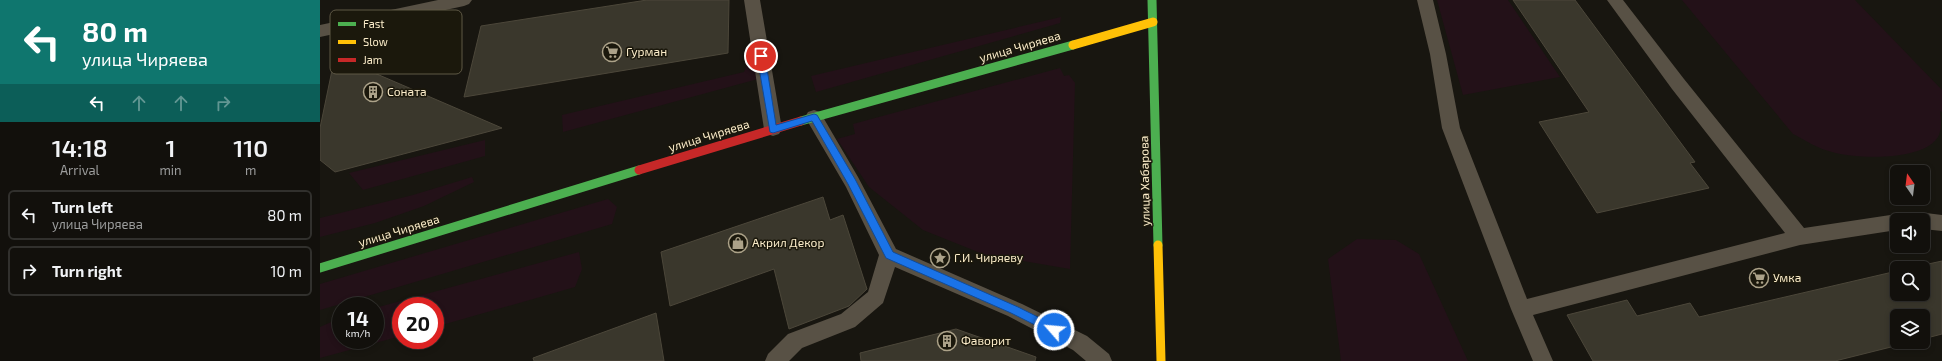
<!DOCTYPE html>
<meta charset="utf-8">
<style>
:root{--surface:#12100c;--page:#1f1e1a;--text:#f1f3f6;--muted:#9c9d9d;--line:#31302d}
body{margin:0;font-family:"Exo 2",sans-serif;background:var(--page);color:var(--text);height:100vh;display:flex;flex-direction:column;font-size:15px;white-space:nowrap}
*{box-sizing:border-box;margin:0}
p{font-size:13px;color:var(--muted)}
.icon{flex:none;width:22px;height:22px;fill:none;stroke:currentColor;stroke-width:2;stroke-linecap:round;stroke-linejoin:round}
.map{position:relative;flex:1;overflow:hidden}
.sheet{display:flex;flex-direction:column;background:var(--surface);width:320px}
.sheet>*{flex:none}
.top-card{background:#0f766e;color:#fff;overflow:hidden}
.needle{width:26px;rotate:346deg}
.buttons{position:absolute;left:1570px;top:165px;display:grid;gap:8px}
.buttons a{display:grid;place-items:center;width:40px;height:40px;border-radius:6px;background:var(--surface);box-shadow:0 2px 6px #0003,0 0 0 1px var(--line);font-size:20px}
.speed{position:absolute;left:12px;top:297px;display:flex;gap:8px;font-size:20px;font-weight:700;text-align:center}
.speed>*{display:grid;place-content:center;width:52px;height:52px;border-radius:50%;background:var(--surface);box-shadow:0 2px 6px #0003,0 0 0 1px var(--line);line-height:1}
.speed small{font-size:10px;font-weight:400}
.speed .limit{border:6px solid #d22;background:#fff;color:#111}
.pin{position:absolute;display:grid;place-items:center;width:34px;height:34px;color:#fff;margin:-17px;border:2px solid #fff;border-radius:50%;box-shadow:0 1px 4px #0007}
.me{position:absolute;width:44px;margin:-22px;rotate:297deg;stroke-linejoin:round;filter:drop-shadow(0 0 3px #0008)}
.turn{display:flex;align-items:center;gap:14px;height:84px;padding:0 16px;font-size:18px}
.turn .icon{width:52px;height:52px;stroke-width:2.5}
.turn b{display:block;font-size:28px;line-height:34px}
.lanes{display:flex;align-items:center;height:38px;padding:0 16px;background:#0003;justify-content:center;gap:20px;direction:ltr}
.lanes .off{opacity:.35}
.eta{display:flex;justify-content:space-evenly;align-items:center;height:68px;text-align:center}
.eta b{font-size:24px;font-weight:600;line-height:28px}
ul{padding:0;list-style:none}
li{display:flex;align-items:center;gap:12px;height:50px;margin:0 8px 6px;padding:0 8px;border:2px solid var(--line);border-radius:6px}
li div{flex:1}
li b{display:block;font-size:15px}
li em{font-style:normal}
main{display:flex;flex:1;min-height:0}
.map>svg:first-child{display:block}
</style>
<main>
<section class="sheet">
<div class="top-card">
<div class="turn"><svg class="icon" aria-label="left" viewBox="0 0 24 24"><path d="M17 20v-9H6M10 6l-5 5 5 5"/></svg><div><b>80 m</b>улица Чиряева</div></div>
<div class="lanes"><svg class="icon" aria-label="left" viewBox="0 0 24 24"><path d="M17 20v-9H6M10 6l-5 5 5 5"/></svg><svg class="icon off" aria-label="ahead" viewBox="0 0 24 24"><path d="M12 20V5M6 11l6-6 6 6"/></svg><svg class="icon off" aria-label="ahead" viewBox="0 0 24 24"><path d="M12 20V5M6 11l6-6 6 6"/></svg><svg class="icon off" aria-label="right" viewBox="0 0 24 24"><path d="M7 20v-9h11M14 6l5 5-5 5"/></svg></div>
</div>
<div class="eta">
<div><b>14:18</b><p>Arrival</p></div>
<div><b>1</b><p>min</p></div>
<div><b>110</b><p>m</p></div>
</div>
<ul>
<li><svg class="icon" aria-label="left" viewBox="0 0 24 24"><path d="M17 20v-9H6M10 6l-5 5 5 5"/></svg><div><b>Turn left</b><p>улица Чиряева</p></div><em>80 m</em></li>
<li><svg class="icon" aria-label="right" viewBox="0 0 24 24"><path d="M7 20v-9h11M14 6l5 5-5 5"/></svg><div><b>Turn right</b></div><em>10 m</em></li>
</ul>
</section>
<div class="map">
<svg width="1622" height="361" viewBox="0 0 1622 361">
<rect width="100%" height="100%" fill="#181610"/>
<path fill="#231118" d="M1117,0H1188L1240,77L1143,95Z
M1362,0H1535L1622,90V112L1620,111C1621,119 1622,127 1619,135C1606,162 1536,159 1512,152C1498,149 1485,140 1473,134Z
M741,17L740,23L496,92L491,76Z
M436,55L438,79L243,132L242,115L424,72L428,61Z
M740,68L744,76L749,75L755,83L750,269L663,254L603,230L549,187L517,139L535,134L533,124Z
M165,140V156L43,190L29,173Z
M152,177L154,182L104,206L55,223L0,237V218L93,195Z
M288,199L297,207L292,224L0,310V284Z
M1037,239L1076,240L1099,254L1148,361H1021L1008,259Z
M259,252L262,269L255,287L115,327V306H81V336L0,358V327L18,319L21,318V340H55V308Z"/>
<path fill="#3a372c" stroke="#4c473a" d="M327,0H409L408,53L144,97L161,26Z
M1193,0H1255L1375,162L1370,163L1389,188L1277,213L1219,122L1269,112Z
M15,56L182,128L15,172L0,160V128Z
M503,197L510,220L523,215L547,289L529,306L469,329L454,269L350,306L341,252Z
M1622,261V334L1603,339V316H1577V342H1591L1515,361H1273L1247,315L1307,300L1317,316L1370,303L1379,317L1577,271V294H1603V268H1590Z
M336,313L344,361H214L213,358Z
M636,329L716,357L715,361H541L540,353Z"/>
<g fill="none" stroke-linecap="round" stroke-linejoin="round">
<path fill="#585145" fill-rule="evenodd" d="M118,0H152L149,4L144,6L0,37V25Z
M424,0H440L462,129L459,134L453,136L447,134L444,129Z
M1097,0H1113L1126,54L1140,128L1207,299L1465,233L1352,89L1287,0H1303L1364,79L1484,228L1577,214L1584,216L1585,220H1577V230L1480,245L1213,315L1233,361H1213L1191,309L1122,128L1110,54Z
M494,110L500,112L538,177L576,249L702,304L767,336L789,354L792,361H766L753,350L688,316L575,267L563,303L535,327L482,348L469,361H445L448,354L468,334L521,314L548,292L559,255L526,187L485,117L488,112Z
M1598,212L1622,215V231L1603,229V220H1589L1591,214Z"/>
<path stroke="#4caf50" stroke-width="9" d="M832,0L838,245
M481,121L753,45
M0,268L319,170"/>
<path stroke="#ffc107" stroke-width="9" d="M753,45L833,22
M838,245L841,361"/>
<path stroke="#c62828" stroke-width="9" d="M319,170L481,121"/>
</g>
<path fill="#1a73e8" stroke="#114b97" d="M441,53L445,56L456,125L494,114L497,115L535,179L573,252L698,307L738,327L739,330L738,333L734,335L731,333L691,313L566,258L528,184L492,121L453,133L450,132L437,56Z"/>
<defs>
<g id="supermarket-ring" transform="scale(1)"><circle r="9.5" fill="#1b180c" stroke="#aca289" stroke-width="1.5"/><path d="M-6-5.5h2.5l.6 2H6L4.5 2H-2.5L-4.4-4H-6ZM-1.5 3.2a1.3 1.3 0 1 0 .1 0ZM3 3.2a1.3 1.3 0 1 0 .1 0Z" fill="#aca289"/></g>
<g id="building-ring" transform="scale(1)"><circle r="9.5" fill="#1b180c" stroke="#aca289" stroke-width="1.5"/><path d="M-4-6H4V6H1V3H-1V6H-4ZM-2.5-4.3h1.7v1.8h-1.7ZM.8-4.3h1.7v1.8H.8ZM-2.5-1h1.7V.8h-1.7ZM.8-1h1.7V.8H.8Z" fill="#aca289"/></g>
<g id="shop-ring" transform="scale(1)"><circle r="9.5" fill="#1b180c" stroke="#aca289" stroke-width="1.5"/><path d="M-5-2.5h2.3a2.7 3.5 0 0 1 5.4 0H5L5.5 6h-11ZM-1.5-2.5h3a1.5 2.3 0 0 0-3 0Z" fill="#aca289"/></g>
<g id="sight-ring" transform="scale(1)"><circle r="9.5" fill="#1b180c" stroke="#aca289" stroke-width="1.5"/><path d="M0-6L1.8-2.2L6-1.7L2.9 1.2L3.7 5.4L0 3.3L-3.7 5.4L-2.9 1.2L-6-1.7L-1.8-2.2Z" fill="#aca289"/></g>
</defs>
<g fill-rule="evenodd">
<use href="#supermarket-ring" x="292" y="52"/>
<use href="#building-ring" x="53" y="92"/>
<use href="#shop-ring" x="418" y="243"/>
<use href="#sight-ring" x="620" y="258"/>
<use href="#supermarket-ring" x="1439" y="278"/>
<use href="#building-ring" x="627" y="341"/>
</g>
<g text-anchor="middle" stroke-width="3" stroke-linejoin="round" paint-order="stroke">
<g font-size="12" fill="#fcedca" stroke="#1b180c">
<text transform="translate(700 47) rotate(-16)" y="4">улица Чиряева</text>
<text transform="translate(389 136) rotate(-17)" y="4">улица Чиряева</text>
<text transform="translate(825 181) rotate(-91)" y="4">улица Хабарова</text>
<text transform="translate(79 231) rotate(-17)" y="4">улица Чиряева</text>
</g>
<g font-size="12" fill="#fcedca" stroke="#1b180c" text-anchor="start">
<text x="306" y="56">Гурман</text>
<text x="67" y="96">Соната</text>
<text x="432" y="247">Акрил Декор</text>
<text x="634" y="262">Г.И. Чиряеву</text>
<text x="1453" y="282">Умка</text>
<text x="641" y="345">Фаворит</text>
</g>
</g>
<rect x="10" y="10" width="132" height="64" rx="6" fill="#1b180c" stroke="#5e5845" stroke-width="1"/>
<rect x="18" y="22" width="18" height="4" fill="#4caf50"/>
<rect x="18" y="40" width="18" height="4" fill="#ffc107"/>
<rect x="18" y="58" width="18" height="4" fill="#c62828"/>
<g font-size="11" fill="#fcedca">
<text x="43" y="28">Fast</text>
<text x="43" y="46">Slow</text>
<text x="43" y="64">Jam</text>
</g>
</svg>
<div class="buttons">
<a><svg class="needle" viewBox="-14 -14 28 28"><path d="M0-13l5 13h-10z" fill="#e53935"/><path d="M0 13l5-13h-10z" fill="#9c9d9d"/></svg></a>
<a><svg class="icon" aria-label="sound" viewBox="0 0 24 24"><path d="M4 9h4l5-4v14l-5-4H4zM17 9q2 3 0 6"/></svg></a>
<a><svg class="icon" aria-label="search" viewBox="0 0 24 24"><circle cx="10" cy="10" r="6"/><path d="M15 15l6 6"/></svg></a>
<a><svg class="icon" aria-label="layers" viewBox="0 0 24 24"><path d="M12 4l9 5-9 5-9-5zM3 14l9 5 9-5"/></svg></a>
</div>
<div class="speed"><div>14<small>km/h</small></div><div class="limit">20</div></div>
<div class="pin" style="left:441px;top:56px;background:#d93025"><svg class="icon" aria-label="arrive" viewBox="0 0 24 24"><path d="M6 21V4h12l-3 4 3 4H6"/></svg></div>
<svg class="me" style="left:734px;top:330px" viewBox="-20 -20 40 40"><circle r="17" fill="#1a73e8" stroke="#fff" stroke-width="3"/><path d="M0-11L8 9 0 5-8 9z" fill="#fff"/></svg>
</div>
</main>
